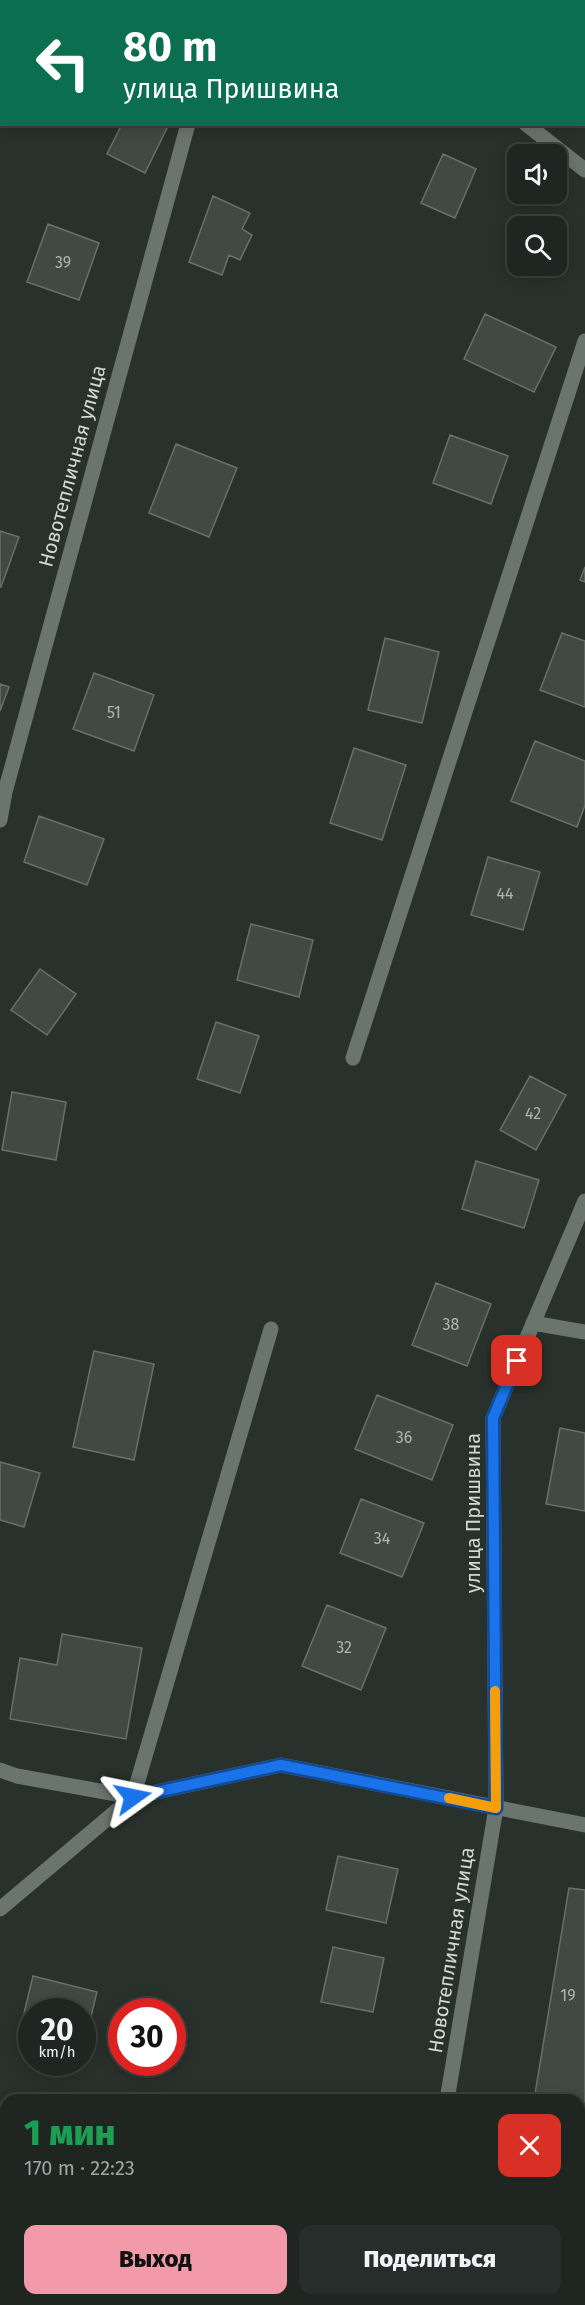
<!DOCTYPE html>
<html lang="ru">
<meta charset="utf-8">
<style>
:root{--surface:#1f2521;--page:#272d2a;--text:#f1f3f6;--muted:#a1a5a5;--line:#3c423f;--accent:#f39aaa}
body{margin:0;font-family:"Fira Sans",sans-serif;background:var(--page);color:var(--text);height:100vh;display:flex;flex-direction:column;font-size:22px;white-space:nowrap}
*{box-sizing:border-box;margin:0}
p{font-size:20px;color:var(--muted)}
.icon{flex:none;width:33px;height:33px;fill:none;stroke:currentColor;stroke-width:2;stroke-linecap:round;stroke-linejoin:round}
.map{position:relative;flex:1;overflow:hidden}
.drawer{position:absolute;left:0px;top:2094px;width:585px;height:212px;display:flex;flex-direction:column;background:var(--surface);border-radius:18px 18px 0 0;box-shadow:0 3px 15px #0003,0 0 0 2px var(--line)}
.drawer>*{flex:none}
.banner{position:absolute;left:0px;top:0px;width:585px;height:126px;box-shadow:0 3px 15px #0003,0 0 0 2px var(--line);background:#0b6e4f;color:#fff;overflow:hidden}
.fabs{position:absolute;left:507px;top:144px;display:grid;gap:12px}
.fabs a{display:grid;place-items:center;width:60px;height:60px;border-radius:12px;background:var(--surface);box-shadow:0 3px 15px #0003,0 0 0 2px var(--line);font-size:30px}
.speed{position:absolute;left:18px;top:1998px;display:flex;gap:12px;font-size:30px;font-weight:700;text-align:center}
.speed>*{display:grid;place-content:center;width:78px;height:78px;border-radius:50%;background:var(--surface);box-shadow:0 3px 15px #0003,0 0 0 2px var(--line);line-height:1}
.speed small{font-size:15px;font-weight:400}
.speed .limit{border:9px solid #d22;background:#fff;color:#111}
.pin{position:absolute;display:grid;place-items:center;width:51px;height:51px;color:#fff;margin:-26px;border-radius:12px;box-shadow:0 3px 9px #0006}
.me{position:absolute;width:66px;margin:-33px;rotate:78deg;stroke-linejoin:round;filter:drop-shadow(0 0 4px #0008)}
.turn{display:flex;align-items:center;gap:21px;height:126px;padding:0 24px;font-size:27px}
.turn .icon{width:78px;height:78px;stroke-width:2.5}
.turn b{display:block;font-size:42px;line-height:51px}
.round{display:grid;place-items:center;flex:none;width:63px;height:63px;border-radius:12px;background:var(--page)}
.overview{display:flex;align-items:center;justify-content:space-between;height:102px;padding:0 24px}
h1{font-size:36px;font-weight:800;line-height:45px;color:#1e9e55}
.cta{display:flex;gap:12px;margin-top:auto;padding:12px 24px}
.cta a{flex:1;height:69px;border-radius:12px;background:var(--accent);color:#111;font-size:24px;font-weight:800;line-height:69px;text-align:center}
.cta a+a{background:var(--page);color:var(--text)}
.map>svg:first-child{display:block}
</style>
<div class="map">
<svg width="585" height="2305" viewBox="0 0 585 2305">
<rect width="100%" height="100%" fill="#29312c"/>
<path fill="#404944" stroke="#67706a" stroke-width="1.5" d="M559,0H585V27L584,2Z
M122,124H169L145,173L107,154Z
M443,154L476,169L455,218L421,203Z
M213,196L250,213L242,229L252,235L240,260L229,255L222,275L189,262Z
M48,224L99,243L79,300L27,282Z
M485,314L556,347L534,392L464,359Z
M450,435L508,456L491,504L433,483Z
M176,444L237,468L209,537L149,513Z
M0,531L19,537L1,587H0Z
M585,567V582L580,580Z
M562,633L585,641V707L540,690Z
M385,638L439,652L422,723L368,710Z
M94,673L154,695L134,751L73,729Z
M0,684L9,687L0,711Z
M535,741L585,761V805L577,827L511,801Z
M354,748L406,765L382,840L330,823Z
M39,816L104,839L87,885L24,862Z
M488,857L540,872L523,930L471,915Z
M251,924L313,940L299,997L237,980Z
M40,969L76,994L47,1035L11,1010Z
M216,1022L259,1036L240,1093L197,1079Z
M530,1076L566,1095L536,1150L500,1130Z
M12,1092L66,1102L56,1160L2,1150Z
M476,1161L539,1180L524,1228L462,1209Z
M436,1283L491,1304L467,1366L412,1345Z
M94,1351L154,1364L134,1460L73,1447Z
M377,1395L453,1425L432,1480L355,1449Z
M560,1428L585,1433V1511L546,1504Z
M0,1462L40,1473L24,1527L0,1520Z
M361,1499L424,1523L402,1577L340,1553Z
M327,1605L386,1628L361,1690L302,1666Z
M62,1634L142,1648L126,1739L10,1719L20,1658L57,1665Z
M338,1856L398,1869L386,1923L326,1910Z
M569,1888L585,1890V2206L582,2225L579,2224V2100H534Z
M333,1947L384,1958L373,2012L321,2002Z
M33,1976L97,1992L82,2052V2012H32V2041L18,2038Z
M436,2300H495L494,2305H435Z"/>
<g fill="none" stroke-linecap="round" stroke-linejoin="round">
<path stroke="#6b756f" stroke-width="15" d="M222,2L223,0
M526,124L585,170
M0,820L5,792L188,124
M353,1058L585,341
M533,1323L585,1332
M0,1770L17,1776L133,1797L281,1765L585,1825
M0,1909L133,1797L271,1329
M447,2100L496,1808L493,1418L585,1201
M413,2305L414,2300"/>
</g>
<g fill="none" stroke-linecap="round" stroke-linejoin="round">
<g stroke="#114b97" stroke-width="15">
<path id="route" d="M133,1797L281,1765L496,1808L493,1418L517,1361"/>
</g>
<use href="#route" stroke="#1a73e8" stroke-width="10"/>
<path stroke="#f59e0b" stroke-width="10" d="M449,1798L496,1808L495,1691"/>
</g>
<g text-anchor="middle" stroke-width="4.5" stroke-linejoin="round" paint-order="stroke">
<g font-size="16" fill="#aeb4b0">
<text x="63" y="268">39</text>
<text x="114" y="718">51</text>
<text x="505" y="899">44</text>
<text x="533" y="1119">42</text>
<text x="451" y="1330">38</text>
<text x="404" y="1443">36</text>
<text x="382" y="1544">34</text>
<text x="344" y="1653">32</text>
<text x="568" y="2001">19</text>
</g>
<g font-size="20" fill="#d2d8d4" stroke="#29312c">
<text transform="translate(72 466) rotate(-75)" y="7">Новотепличная улица</text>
<text transform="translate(473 1513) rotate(-90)" y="7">улица Пришвина</text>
<text transform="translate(451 1950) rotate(-81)" y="7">Новотепличная улица</text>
</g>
</g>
</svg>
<div class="fabs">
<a><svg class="icon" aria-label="sound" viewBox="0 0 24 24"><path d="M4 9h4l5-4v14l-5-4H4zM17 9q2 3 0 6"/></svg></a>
<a><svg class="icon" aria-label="search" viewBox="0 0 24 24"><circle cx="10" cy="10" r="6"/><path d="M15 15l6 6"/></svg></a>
</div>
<div class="speed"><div>20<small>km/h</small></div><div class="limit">30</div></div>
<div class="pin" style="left:517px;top:1361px;background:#d93025"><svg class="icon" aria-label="arrive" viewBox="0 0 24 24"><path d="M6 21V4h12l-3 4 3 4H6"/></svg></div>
<svg class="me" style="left:133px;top:1797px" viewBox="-20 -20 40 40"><path d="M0-17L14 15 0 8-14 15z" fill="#1a73e8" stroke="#fff" stroke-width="4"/></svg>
<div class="banner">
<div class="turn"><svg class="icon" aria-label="left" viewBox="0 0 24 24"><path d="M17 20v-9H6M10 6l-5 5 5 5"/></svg><div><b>80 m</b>улица Пришвина</div></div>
</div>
<section class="drawer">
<div class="overview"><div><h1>1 мин</h1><p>170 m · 22:23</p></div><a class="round" style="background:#d93025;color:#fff"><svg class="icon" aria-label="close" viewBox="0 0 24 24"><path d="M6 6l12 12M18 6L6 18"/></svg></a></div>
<div class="cta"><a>Выход</a><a>Поделиться</a></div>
</section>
</div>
